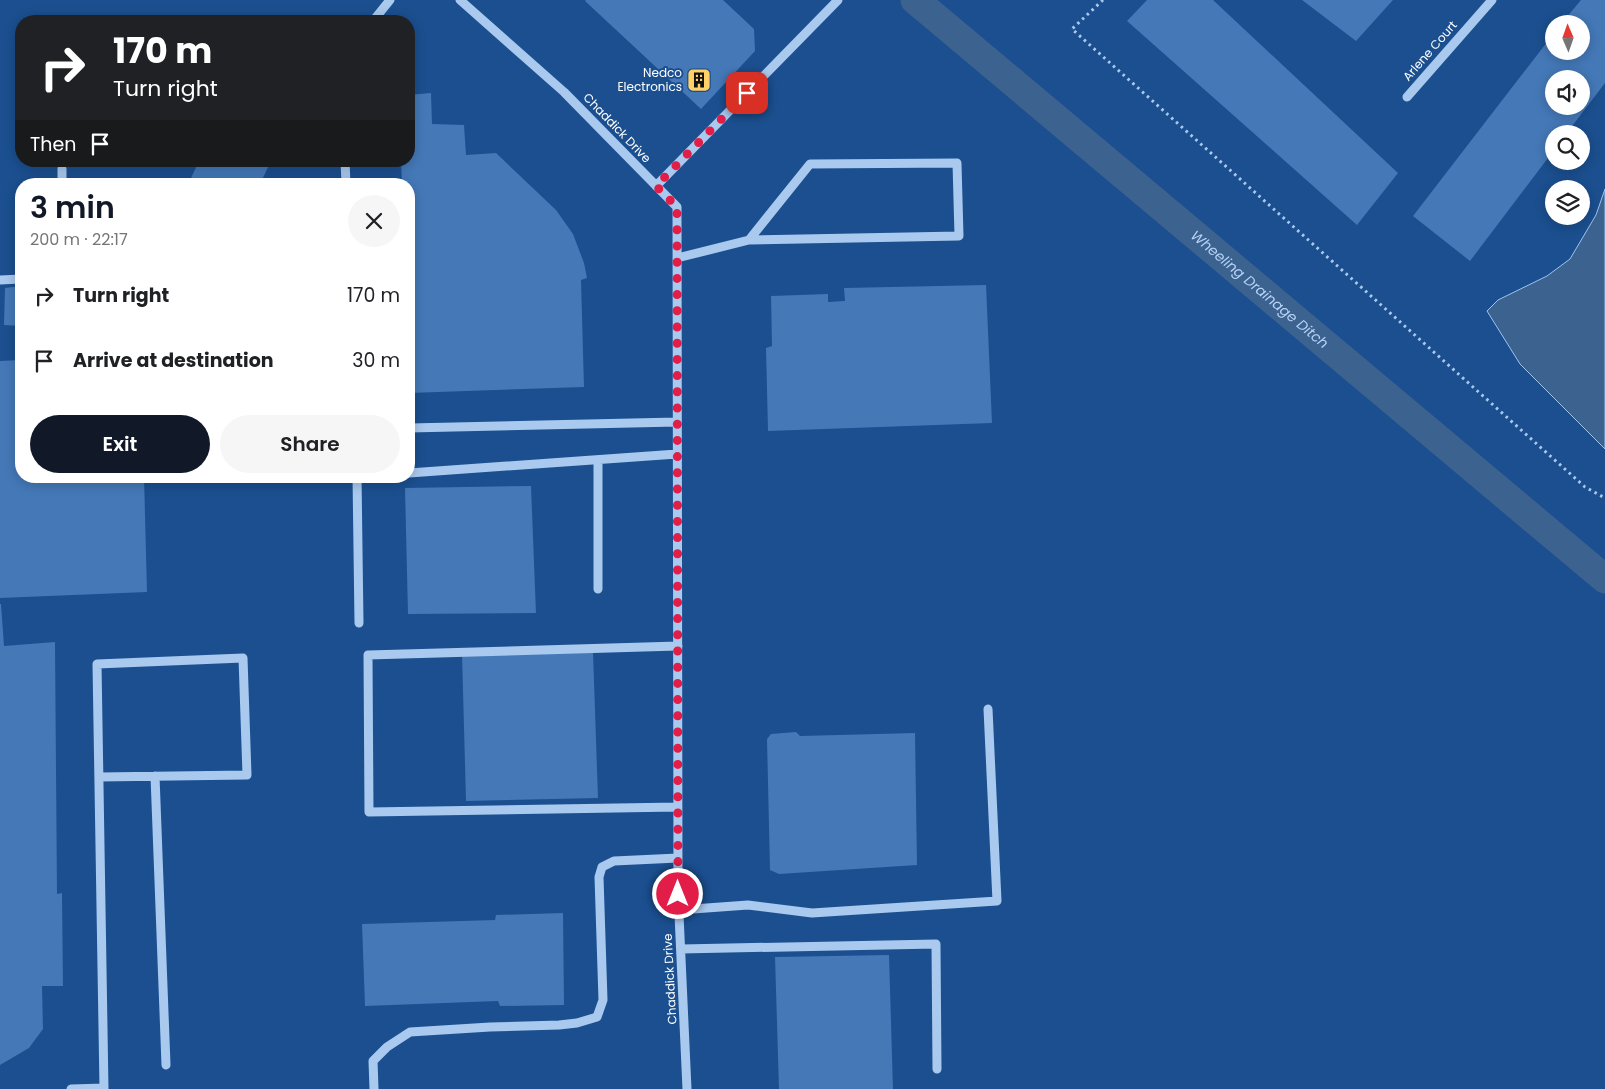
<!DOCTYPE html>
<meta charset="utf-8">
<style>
:root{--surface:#fff;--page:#f6f6f6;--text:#202124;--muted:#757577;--accent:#111827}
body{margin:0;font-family:Poppins,sans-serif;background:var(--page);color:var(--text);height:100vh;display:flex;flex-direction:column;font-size:19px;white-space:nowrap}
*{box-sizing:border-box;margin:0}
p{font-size:16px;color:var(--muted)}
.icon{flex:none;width:28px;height:28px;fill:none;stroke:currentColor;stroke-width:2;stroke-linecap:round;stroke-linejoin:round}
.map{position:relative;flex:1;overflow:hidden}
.sheet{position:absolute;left:15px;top:178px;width:400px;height:305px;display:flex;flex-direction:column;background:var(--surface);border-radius:20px;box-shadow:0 2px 12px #0003}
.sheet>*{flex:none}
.hud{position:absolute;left:15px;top:15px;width:400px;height:152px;border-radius:20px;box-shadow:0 2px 12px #0003;background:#202124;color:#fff;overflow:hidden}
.needle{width:32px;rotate:358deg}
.buttons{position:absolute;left:1545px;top:15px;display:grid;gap:10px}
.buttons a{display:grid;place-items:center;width:45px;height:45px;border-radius:50%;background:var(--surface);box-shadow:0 2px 12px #0003;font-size:25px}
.pin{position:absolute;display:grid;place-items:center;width:42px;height:42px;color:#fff;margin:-21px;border-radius:10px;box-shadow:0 2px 8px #0006}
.me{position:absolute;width:55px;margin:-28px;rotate:0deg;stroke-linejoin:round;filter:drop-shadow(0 0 4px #0008)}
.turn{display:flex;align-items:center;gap:18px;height:105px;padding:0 15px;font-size:22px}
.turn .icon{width:65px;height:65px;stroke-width:2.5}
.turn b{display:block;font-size:35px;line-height:42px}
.then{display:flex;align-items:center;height:48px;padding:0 15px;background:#0003;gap:10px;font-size:19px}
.round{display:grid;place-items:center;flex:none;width:52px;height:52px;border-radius:26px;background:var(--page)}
.head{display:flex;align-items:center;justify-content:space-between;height:85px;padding:0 15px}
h1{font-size:30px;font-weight:600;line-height:38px;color:var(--accent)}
.button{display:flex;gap:10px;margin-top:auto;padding:10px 15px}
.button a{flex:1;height:58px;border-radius:30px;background:var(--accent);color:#fff;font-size:20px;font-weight:600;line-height:58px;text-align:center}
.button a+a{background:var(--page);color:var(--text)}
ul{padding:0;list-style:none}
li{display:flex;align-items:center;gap:15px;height:65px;padding:0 15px}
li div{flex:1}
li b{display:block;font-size:19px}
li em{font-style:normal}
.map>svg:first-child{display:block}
</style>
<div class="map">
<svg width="1605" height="1089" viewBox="0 0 1605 1089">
<rect width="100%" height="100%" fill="#1b4f8f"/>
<path fill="#3c6290" stroke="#9cc4f0" d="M1605,189V449L1520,364L1487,311L1498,300L1547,276L1570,259L1596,215Z"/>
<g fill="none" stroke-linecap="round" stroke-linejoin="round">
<path stroke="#3c6290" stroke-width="29" id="s1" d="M915,0L1605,579"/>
</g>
<path fill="#4478b7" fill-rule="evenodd" d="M586,0H723L754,29L755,51L701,109L585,1Z
M1147,0H1213L1398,173L1357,225L1127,21Z
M1302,0H1393L1356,41Z
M1581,0H1605V83L1566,134H1554V150L1470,261L1413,216L1554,33V51H1581V24H1561ZM1554,79H1581V106H1554Z
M431,93L432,124L464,125L466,155L496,153L556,210L573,234L584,263L587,278L581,280L584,387L409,393V184H402L401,161H409V95Z
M199,161H271L260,184H204L191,178Z
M986,285L992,423L768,431L766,348L772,346L771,296L828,294V302L845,301L844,288Z
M21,286V326L4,325L5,288Z
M21,360V476H144L147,592L0,598V361Z
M531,486L536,613L408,614L405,488Z
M0,604H1L4,646L55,642L57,894L62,893L63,986H42L43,1029L29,1048L0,1065Z
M593,652L598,798L466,801L462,654Z
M796,732L800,736L915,733L917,865L779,874L770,870L767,739L771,734Z
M563,913L564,1005L500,1006L498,1001L365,1006L362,924L495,920L496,915Z
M889,955L893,1089H779L775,957Z"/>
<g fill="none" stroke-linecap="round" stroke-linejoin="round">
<path stroke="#a9c9ee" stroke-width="3" stroke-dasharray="2.5 4" stroke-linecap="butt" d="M1103,0L1072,29L1585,487L1605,498"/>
<path stroke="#a9c9ee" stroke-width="9" d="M460,0L564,92L677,207L678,893L687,1089
M373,21L390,0
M1407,97L1492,0
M345,161L346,184
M62,169V184
M656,186L838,0
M677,258L749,240L959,236L957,163L810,164L749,240
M0,280L21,279
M409,428L677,422
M409,473L677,454
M598,589V460
M359,623L357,476H360
M678,646L368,655L369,812L678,807
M155,776L166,1065
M99,777L247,775L243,658L97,664L104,1089
M679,910L748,905L812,913L997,901L988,709
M681,949L936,944L937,1069
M71,1089L104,1088
M374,1089L373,1061L387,1047L410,1032L490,1027L559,1025L577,1023L597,1017L603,1000L599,877L602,867L614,861L678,858"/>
</g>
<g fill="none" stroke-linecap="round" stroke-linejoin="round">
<path stroke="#e11d48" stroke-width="9" stroke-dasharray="0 16.2" d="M678,894L677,207L656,186L747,93"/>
</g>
<defs>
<g id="building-square" transform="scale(1.25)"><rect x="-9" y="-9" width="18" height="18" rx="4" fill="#ffd166" stroke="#1b4f8f"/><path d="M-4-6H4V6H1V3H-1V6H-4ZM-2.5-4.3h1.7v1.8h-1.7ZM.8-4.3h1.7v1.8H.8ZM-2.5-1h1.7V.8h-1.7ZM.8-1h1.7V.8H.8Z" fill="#111"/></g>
</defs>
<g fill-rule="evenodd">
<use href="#building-square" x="699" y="80"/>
</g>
<g text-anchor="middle" stroke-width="4" stroke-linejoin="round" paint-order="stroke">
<g font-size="12" fill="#fff" stroke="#1b4f8f">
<text transform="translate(1430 51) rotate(-49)" y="4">Arlene Court</text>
<text transform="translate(617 128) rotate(46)" y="4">Chaddick Drive</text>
<text transform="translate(670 979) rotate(-93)" y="4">Chaddick Drive</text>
</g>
<g font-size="12" fill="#fff" stroke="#1b4f8f" text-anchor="end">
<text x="682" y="77">Nedco<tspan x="682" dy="14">Electronics</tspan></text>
</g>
<g font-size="14" font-style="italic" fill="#b5d3f5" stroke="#1b4f8f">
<text dy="5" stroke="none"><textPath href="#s1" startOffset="450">Wheeling Drainage Ditch</textPath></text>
</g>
</g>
</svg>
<div class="buttons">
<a><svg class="needle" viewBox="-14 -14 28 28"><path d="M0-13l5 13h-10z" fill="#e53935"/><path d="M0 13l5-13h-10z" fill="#757577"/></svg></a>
<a><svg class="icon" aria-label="sound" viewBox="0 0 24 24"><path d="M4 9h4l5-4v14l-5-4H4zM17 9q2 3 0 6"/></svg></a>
<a><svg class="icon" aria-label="search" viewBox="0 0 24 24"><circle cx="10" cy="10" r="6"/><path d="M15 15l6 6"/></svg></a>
<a><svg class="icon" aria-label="layers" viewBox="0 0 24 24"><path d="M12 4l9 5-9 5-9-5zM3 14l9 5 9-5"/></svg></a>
</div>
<div class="pin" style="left:747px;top:93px;background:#d93025"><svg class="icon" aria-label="arrive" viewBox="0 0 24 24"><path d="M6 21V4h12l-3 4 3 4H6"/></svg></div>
<svg class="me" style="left:678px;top:894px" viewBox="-20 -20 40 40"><circle r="17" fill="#e11d48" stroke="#fff" stroke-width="3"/><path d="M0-11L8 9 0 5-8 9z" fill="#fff"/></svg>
<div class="hud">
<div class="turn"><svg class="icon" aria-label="right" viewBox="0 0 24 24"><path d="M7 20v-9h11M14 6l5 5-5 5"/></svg><div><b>170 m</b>Turn right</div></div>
<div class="then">Then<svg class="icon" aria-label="arrive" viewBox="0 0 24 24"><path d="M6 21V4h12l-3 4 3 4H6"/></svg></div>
</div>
<section class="sheet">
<div class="head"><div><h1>3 min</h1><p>200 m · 22:17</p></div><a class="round"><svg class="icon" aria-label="close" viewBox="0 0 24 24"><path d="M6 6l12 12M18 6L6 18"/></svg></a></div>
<ul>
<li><svg class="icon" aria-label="right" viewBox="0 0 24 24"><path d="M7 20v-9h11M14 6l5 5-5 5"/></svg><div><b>Turn right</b></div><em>170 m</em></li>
<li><svg class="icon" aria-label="arrive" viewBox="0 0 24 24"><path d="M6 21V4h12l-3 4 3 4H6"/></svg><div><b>Arrive at destination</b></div><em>30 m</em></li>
</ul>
<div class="button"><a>Exit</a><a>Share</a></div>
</section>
</div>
